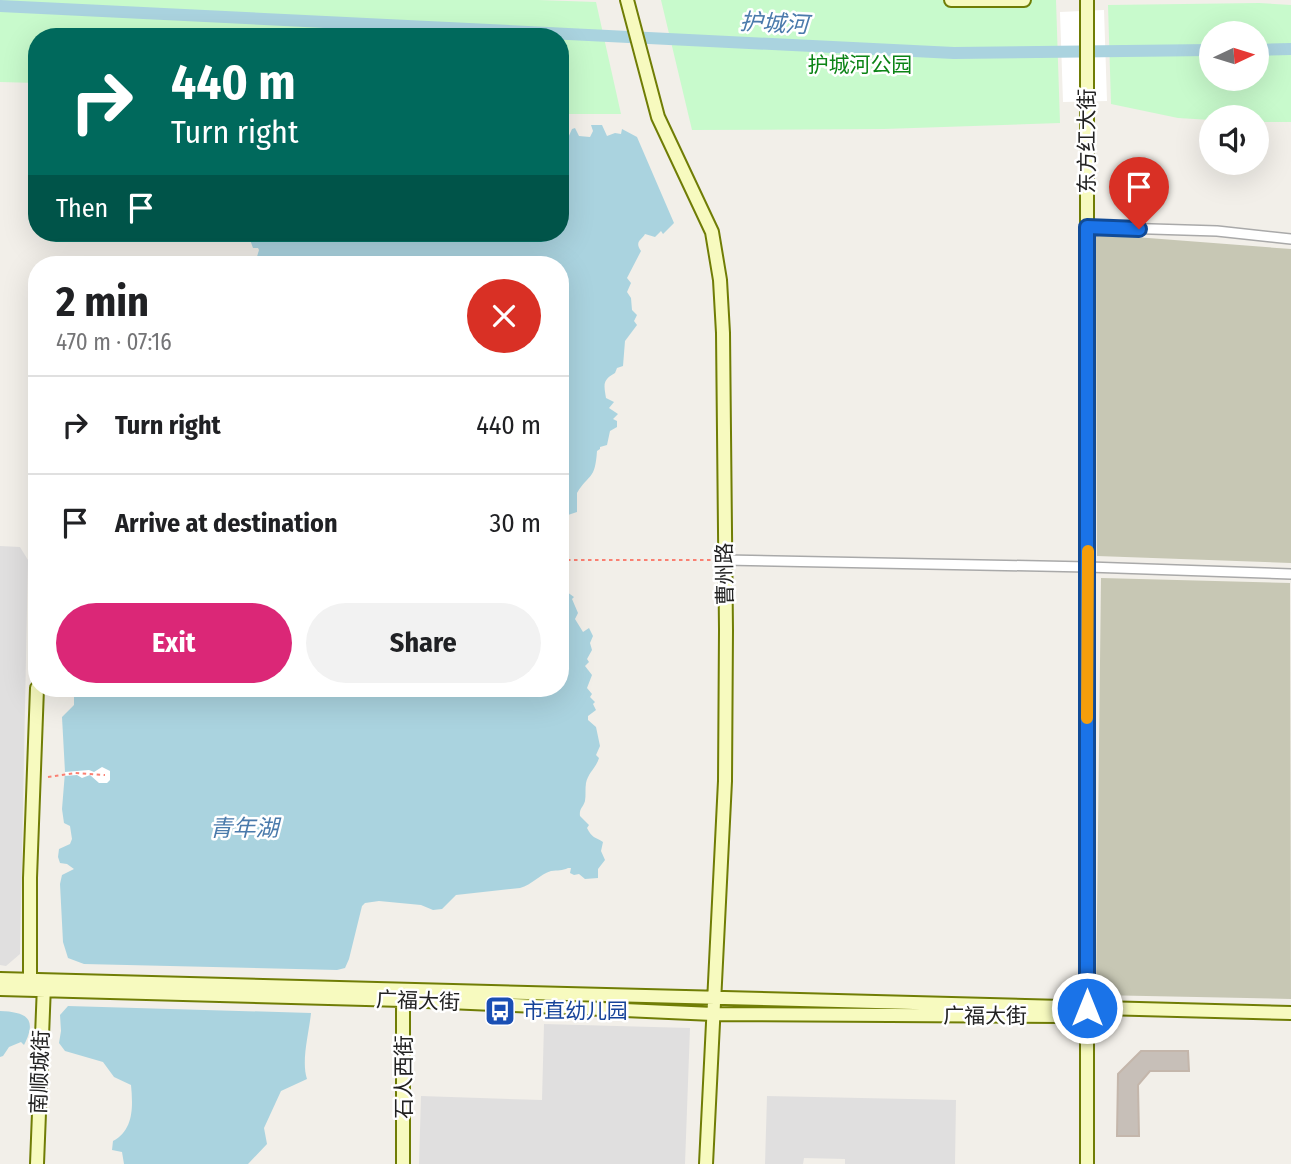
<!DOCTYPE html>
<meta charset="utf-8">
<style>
:root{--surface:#fff;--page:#f2f2f2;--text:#202124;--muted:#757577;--line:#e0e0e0;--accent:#db2777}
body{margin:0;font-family:"Fira Sans Condensed","Noto Sans SC",sans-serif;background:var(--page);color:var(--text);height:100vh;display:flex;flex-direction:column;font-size:26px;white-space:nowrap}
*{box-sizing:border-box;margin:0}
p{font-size:23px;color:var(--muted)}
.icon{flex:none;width:38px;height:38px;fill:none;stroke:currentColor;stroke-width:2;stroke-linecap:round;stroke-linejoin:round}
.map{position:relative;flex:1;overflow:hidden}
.details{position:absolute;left:28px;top:256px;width:541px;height:441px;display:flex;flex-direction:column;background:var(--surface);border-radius:28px;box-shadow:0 7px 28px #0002}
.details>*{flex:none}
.top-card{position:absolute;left:28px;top:28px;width:541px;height:214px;border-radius:28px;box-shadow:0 7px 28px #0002;background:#00695c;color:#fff;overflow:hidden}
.needle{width:46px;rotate:86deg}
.tools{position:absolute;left:1199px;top:21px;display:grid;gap:14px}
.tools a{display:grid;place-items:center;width:70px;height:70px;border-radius:50%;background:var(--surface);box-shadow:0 7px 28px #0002;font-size:35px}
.pin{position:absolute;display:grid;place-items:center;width:60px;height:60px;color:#fff;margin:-72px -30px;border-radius:50% 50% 50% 0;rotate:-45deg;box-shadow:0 0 7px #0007}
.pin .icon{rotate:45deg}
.me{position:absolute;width:77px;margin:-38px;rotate:0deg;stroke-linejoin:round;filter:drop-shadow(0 0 5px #0008)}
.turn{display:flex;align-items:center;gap:24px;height:147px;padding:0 28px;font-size:32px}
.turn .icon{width:91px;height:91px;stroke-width:2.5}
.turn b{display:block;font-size:49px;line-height:60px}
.then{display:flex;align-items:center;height:66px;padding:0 28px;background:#0003;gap:14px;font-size:26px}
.round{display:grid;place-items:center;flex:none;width:74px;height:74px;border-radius:37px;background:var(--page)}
.summary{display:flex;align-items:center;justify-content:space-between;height:119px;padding:0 28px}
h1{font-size:42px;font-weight:700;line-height:52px}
.action{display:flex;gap:14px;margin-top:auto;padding:14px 28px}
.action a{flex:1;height:80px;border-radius:42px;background:var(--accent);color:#fff;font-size:28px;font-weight:700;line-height:80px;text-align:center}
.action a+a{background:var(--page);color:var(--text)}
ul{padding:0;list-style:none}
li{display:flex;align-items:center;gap:21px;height:98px;padding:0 28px;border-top:2px solid var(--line)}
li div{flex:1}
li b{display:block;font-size:26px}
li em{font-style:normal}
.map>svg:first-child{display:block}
</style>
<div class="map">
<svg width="1291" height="1164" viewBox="0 0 1291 1164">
<rect width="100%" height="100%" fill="#f2efe9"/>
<path fill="#e0dfdf" d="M0,546L20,547L28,560L20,954L6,966L0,965Z
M544,1024L690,1028L685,1164H419L421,1096L542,1100Z
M767,1096L956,1100L955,1164H845V1159L804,1158L803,1164H765Z"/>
<path fill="#c7c7b4" d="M1096,234L1291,249V563L1097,556Z
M1101,578L1290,583L1291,999L1096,995Z"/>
<path fill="#c8facc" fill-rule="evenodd" d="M0,0H538L596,2L621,114H560V37H37V83L0,82Z
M661,0H1056L1060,123L884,129L692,130Z
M1259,3L1291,5V122H1257L1256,117H1211V120L1178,118L1111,104L1108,5ZM1256,33V79H1211V33Z"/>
<path fill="#aad3df" d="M591,125H602L607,136L615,133L621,134L622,129L637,137L674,223L663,234L661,231L655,237L645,234C642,240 634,241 641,251L627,278L631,283L627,292L631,298L632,310L637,315L634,321L637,325L625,341L623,366L617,368L615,373C602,380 604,385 606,398L614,402L609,408L618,414L613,419L617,421V427L610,431L607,445L600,447V449L597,451C595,481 589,473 577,493V512L562,517L560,264H257L256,260L259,250L258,248H253L249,237L250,233H560V141L568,138L572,129L575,128L579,136L590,137L593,131Z
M560,587L574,597L572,599L578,613L575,619L583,632L589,628L593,636L590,643L592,650L587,659L589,662L585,666L592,675L587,688L592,694L590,697L595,702L593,704L596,710L588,716V720L596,727L600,746L596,755L599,758C596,768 588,773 586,783C585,789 586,795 585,801C583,808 579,808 580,816L589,825L587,828C592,838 595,837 603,842L601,851L605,860L598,869V878L585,879L579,874L574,875L570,873L571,868H568C562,871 558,870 551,871C540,874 532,885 520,888L456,895L442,909L433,910L421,905L379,901L365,903L362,906L349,959L345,968L337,970L84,964L68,958L63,942L60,884L62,875L74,869L67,864L60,863L58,857L59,849L70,844L72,839L70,826L64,823L62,809L65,772L62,717L74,705V688H560Z
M68,1006L311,1013C309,1033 301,1061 307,1079L281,1091L264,1128L267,1144L248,1164H124L122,1152L112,1150L113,1141C134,1130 133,1106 131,1085L114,1077L103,1062L65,1051L59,1043L61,1031L60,1015Z
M0,1011C26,1012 38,1018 24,1045L21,1042L9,1047L3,1056L0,1057Z"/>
<path fill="#fff" d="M1104,10L1107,101L1063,102L1060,12Z
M102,767L110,771V780L107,783H99L90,775L82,778L77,775L64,776L65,772L89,770L94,772Z"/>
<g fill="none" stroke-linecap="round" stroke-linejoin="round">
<path stroke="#aad3df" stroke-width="12" d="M0,6L954,53L1211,50
M1256,50L1291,49"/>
</g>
<path fill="#c7bfb8" stroke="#c4b6ab" stroke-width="2" d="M1141,1051H1188L1189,1071H1150L1138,1085L1139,1136H1117L1118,1074Z"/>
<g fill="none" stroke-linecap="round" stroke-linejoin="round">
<g stroke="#a9a9a9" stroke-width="12">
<path id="street" d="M1087,227L1217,231L1291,239
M724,560L1088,567L1291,574"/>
</g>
<g stroke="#707d05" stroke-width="16">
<path id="secondary" d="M627,0L658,117L712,232L720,280L723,333L726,630L725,781L706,1164
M951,0H1024
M1087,0V1164
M0,979L1291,1013
M30,980V878L37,688
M0,989L403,1000L713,1014L1064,1016L1080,1010
M403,994V1164
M37,1164L44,985"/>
</g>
<path stroke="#fa8072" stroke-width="2" stroke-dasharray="3.5 3.5" stroke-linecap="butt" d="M560,560H713
M48,777L75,773L105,775"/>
<use href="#street" stroke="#fff" stroke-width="9"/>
<use href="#secondary" stroke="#f7fabf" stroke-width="12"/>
</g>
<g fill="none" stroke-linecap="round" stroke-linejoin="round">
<g stroke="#114b97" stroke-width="18">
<path id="route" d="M1087,1008V227L1139,229"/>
</g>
<use href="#route" stroke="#1a73e8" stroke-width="12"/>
<path stroke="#f59e0b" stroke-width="12" d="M1087,718L1088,551"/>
</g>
<defs>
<g id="bus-square" transform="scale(1.575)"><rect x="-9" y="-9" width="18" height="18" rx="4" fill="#1a4fb4" stroke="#fff"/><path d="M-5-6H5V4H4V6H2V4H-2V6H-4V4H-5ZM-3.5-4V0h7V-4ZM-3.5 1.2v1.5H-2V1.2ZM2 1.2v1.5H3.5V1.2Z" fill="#fff"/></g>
</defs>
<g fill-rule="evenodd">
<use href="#bus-square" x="500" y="1011"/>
</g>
<g text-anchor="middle" stroke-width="5" stroke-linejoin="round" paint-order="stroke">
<g font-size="21" fill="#0c8416" stroke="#fff">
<text x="860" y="72">护城河公园</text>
</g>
<g font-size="21" fill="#222" stroke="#fff">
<text transform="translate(1087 141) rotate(-90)" y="7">东方红大街</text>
<text transform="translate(725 574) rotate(-91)" y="7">曹州路</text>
<text transform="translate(418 1001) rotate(2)" y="7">广福大街</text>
<text x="985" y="1023">广福大街</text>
<text transform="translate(40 1072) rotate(-88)" y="7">南顺城街</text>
<text transform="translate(404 1077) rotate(-90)" y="7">石人西街</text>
</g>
<g font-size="21" fill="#164399" stroke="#fff" text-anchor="start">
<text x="523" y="1018">市直幼儿园</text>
</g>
<g font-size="23" font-style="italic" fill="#4a7aab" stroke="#fff">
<text transform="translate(774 23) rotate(3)" y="8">护城河</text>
<text x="244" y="836">青年湖</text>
</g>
</g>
</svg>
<div class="tools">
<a><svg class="needle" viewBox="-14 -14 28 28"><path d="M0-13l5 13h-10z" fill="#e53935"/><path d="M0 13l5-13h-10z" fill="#757577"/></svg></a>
<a><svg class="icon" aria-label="sound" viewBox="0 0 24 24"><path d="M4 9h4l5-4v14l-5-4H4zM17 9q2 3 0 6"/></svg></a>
</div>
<div class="pin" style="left:1139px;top:229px;background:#d93025"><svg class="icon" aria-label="arrive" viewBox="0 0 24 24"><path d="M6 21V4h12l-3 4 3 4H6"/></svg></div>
<svg class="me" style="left:1087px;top:1008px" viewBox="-20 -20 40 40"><circle r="17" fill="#1a73e8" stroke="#fff" stroke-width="3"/><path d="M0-11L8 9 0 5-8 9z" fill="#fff"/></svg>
<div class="top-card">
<div class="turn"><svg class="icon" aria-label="right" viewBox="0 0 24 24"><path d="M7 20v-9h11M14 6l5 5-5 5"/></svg><div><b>440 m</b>Turn right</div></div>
<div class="then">Then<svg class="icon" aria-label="arrive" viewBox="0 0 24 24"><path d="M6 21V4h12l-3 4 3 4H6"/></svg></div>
</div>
<section class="details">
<div class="summary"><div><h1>2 min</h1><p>470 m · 07:16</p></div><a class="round" style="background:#d93025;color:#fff"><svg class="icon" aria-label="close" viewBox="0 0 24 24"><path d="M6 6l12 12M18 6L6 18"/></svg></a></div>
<ul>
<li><svg class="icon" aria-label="right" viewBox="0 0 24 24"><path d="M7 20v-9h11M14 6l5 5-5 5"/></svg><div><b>Turn right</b></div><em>440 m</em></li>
<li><svg class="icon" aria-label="arrive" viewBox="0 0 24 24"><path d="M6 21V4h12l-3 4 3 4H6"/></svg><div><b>Arrive at destination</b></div><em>30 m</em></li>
</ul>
<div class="action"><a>Exit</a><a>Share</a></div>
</section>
</div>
